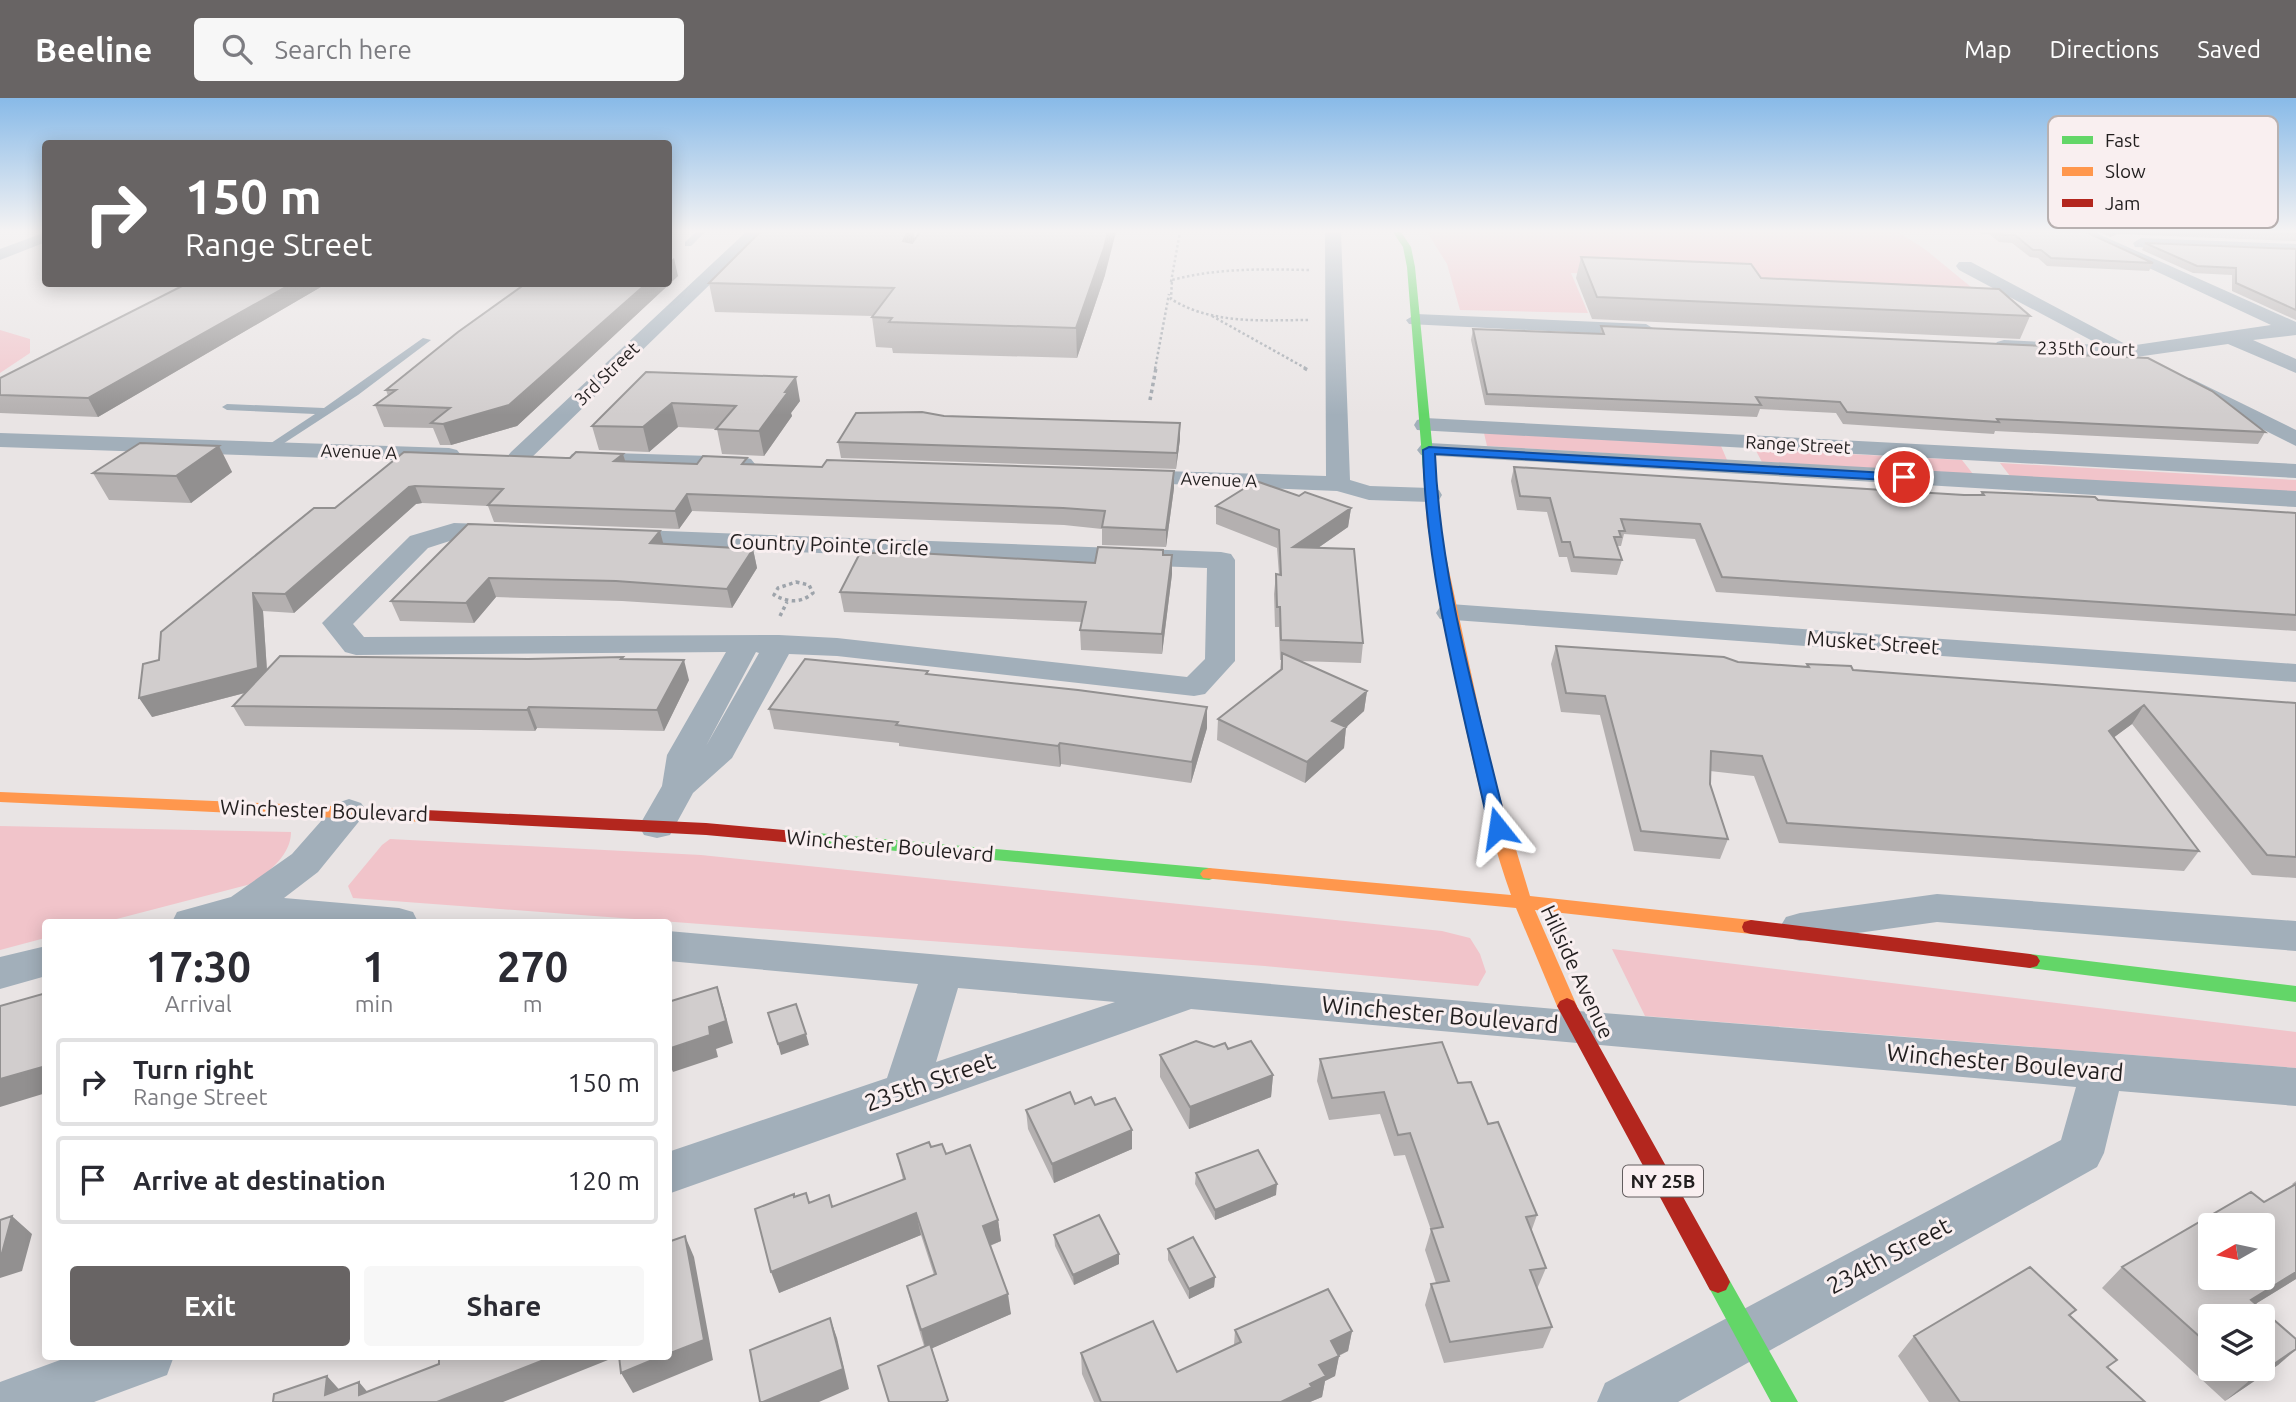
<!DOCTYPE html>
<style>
:root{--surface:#fff;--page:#f7f7f7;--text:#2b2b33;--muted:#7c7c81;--line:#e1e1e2;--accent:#686464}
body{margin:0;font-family:Ubuntu,sans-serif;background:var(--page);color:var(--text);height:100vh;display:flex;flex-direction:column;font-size:26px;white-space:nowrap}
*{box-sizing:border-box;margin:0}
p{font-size:23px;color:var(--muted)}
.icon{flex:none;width:38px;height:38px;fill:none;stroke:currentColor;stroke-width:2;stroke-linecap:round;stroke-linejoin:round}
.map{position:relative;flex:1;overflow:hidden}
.sheet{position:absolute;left:42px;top:821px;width:630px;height:441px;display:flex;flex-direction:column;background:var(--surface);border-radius:7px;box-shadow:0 4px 18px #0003}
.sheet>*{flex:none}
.hud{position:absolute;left:42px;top:42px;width:630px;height:147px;border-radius:7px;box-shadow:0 4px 18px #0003;background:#686464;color:#fff;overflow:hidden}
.needle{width:46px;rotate:261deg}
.controls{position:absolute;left:2198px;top:1115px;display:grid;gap:14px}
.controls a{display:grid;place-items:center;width:77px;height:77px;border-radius:7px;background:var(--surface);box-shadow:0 4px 18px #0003;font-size:35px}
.pin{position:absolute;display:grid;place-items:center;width:60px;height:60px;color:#fff;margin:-30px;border:4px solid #fff;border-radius:50%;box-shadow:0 2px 7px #0007}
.me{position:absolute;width:77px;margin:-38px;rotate:345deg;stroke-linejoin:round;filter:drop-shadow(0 0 5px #0008)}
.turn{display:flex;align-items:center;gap:24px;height:147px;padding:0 28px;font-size:32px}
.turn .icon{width:91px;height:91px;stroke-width:2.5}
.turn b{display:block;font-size:49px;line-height:60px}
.eta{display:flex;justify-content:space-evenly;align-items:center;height:119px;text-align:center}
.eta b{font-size:42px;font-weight:700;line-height:49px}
.cta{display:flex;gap:14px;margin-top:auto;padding:14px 28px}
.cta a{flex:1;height:80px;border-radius:7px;background:var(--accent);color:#fff;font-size:28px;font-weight:700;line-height:80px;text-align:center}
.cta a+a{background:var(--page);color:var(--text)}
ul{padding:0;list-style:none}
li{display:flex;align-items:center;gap:21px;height:88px;margin:0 14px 10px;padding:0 14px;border:4px solid var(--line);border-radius:7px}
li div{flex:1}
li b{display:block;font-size:26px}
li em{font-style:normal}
header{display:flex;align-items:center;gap:42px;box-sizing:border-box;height:98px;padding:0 35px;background:var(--accent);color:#fff}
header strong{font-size:33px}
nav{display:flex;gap:38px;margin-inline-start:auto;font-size:24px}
.search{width:490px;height:63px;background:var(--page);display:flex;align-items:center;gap:18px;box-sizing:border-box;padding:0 24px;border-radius:7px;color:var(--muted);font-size:26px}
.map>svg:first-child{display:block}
</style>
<header>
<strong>Beeline</strong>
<div class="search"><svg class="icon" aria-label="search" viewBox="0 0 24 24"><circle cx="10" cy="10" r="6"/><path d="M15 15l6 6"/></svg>Search here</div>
<nav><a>Map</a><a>Directions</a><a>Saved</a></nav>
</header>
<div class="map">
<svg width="2296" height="1304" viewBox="0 0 2296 1304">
<rect width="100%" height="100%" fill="#e9e4e4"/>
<path fill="#f1c4ca" d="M1427,134H1898L1926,152L1994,208L1753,182L1571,175L1588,215L1460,212L1447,166Z
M0,232L30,241V255L0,275Z
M1484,335L1721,348L1727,362L1487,348Z
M1755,351L1962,362L1973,376L1762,364Z
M2000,365L2296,382V394L2010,378Z
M0,728L291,734C291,757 269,774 251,786L105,824H46L45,840L0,852Z
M390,741L701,757L1442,833L1470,840L1480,856L1486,874L1478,888L1265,868L353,800L348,788L382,747Z
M1612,851L2296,934V970L1645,918Z"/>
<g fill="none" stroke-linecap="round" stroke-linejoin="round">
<path stroke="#9ea4ab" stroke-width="2.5" stroke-dasharray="2.5 2.5" stroke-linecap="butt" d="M1309,172C1262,171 1217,170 1172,182L1171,201C1213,227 1263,222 1310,222
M1171,184L1180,134
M1212,218L1307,271
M1155,271L1169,196"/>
<path stroke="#9ea4ab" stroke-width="3.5" stroke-dasharray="3.5 3.5" stroke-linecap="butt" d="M1304,270L1308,272
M1150,302L1156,270
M796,484L809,487L813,495C800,506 788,504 774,497L778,490Z
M780,518L787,504"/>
<path fill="#a2afba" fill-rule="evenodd" d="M696,134H705L691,148H685V144Z
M423,240L431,242L358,297L272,353L262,351L315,316L227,312L222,309L227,306L324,310Z"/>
<path fill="#a2afba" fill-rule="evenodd" d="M46,134V144L0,162V151Z
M746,134H764L527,364H511L507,359L511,354Z
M1325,134H1341L1350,382L1370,388L1430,390L1439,392L1442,397L1439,402L1430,404L1369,402L1337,393L1120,384L1117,379L1120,374L1129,372L1326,378Z
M2072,134H2094L2296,224V237L2253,242L2296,261V275L2228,246L2129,260L1997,252L1994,248L1997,244L2004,242L2100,247L1959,172L1956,168L1959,164H1971L2129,248L2271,227Z
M2141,140L2296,146V156L2135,149L2133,145Z
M1416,216L1646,226L1656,232L1646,238L1409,226L1406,222Z
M2190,280L2296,332V348L2182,291L2179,286L2182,281Z
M1425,320L2296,366V380L1417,332L1414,327L1417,322Z
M0,335L449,350L457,352L461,357L457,362L449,364L0,349Z
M1429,345L2296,393V409L1421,357L1417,352L1421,347Z
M580,354L743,359L751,361L755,366L751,371L743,373L572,366L568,361L572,356Z
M454,425L1221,454L1231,456L1235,462V563L1205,596L1194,598L837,558L789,556L732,660L693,695L670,737L657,740L644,737L639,728L662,688L667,657L726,554L356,557L345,554L322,525L410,438ZM456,441L1207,470L1205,561L1187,579L837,540L779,537L364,539L353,526L428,450ZM756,554L759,555L706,648Z
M1450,506L2296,566V584L1440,521L1436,515L1440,509Z
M349,701L361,705L367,713L361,721L318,774L284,800L399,810L413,814L418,824H172L177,814L231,799L292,756L337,705Z
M1937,796L2296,823V853L1937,824L1800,843L1786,839L1780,829L1786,819L1800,815Z
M668,833L1578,913L2296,970V1008L2119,993L2104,1055L2097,1069L1678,1304H1597L1605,1285L2061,1042L2076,989L1191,911L668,1096V1054L887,980L918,886L668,863ZM958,890L1115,904L936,964Z
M46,848V878L0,891V859Z
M71,1258H174L167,1277L94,1304H0V1284Z"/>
<path fill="#63d668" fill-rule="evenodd" d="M1393,134H1401L1411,149L1415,169L1437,397L1431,401L1425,397L1407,169L1403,149Z
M795,733L1209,770L1215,772L1218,776L1215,780L1209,782L789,743L786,739L789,735Z
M2030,856L2296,888V904L2030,870L2023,868L2020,863L2023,858Z
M1718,1173L1726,1176L1798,1304H1771L1706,1184L1710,1176Z"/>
<path fill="#ff974d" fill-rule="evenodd" d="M1431,393L1437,397L1439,426L1492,672L1530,798L1751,822L1758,824L1760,829L1758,834L1751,836L1535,812L1577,908L1574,913L1567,916L1560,913L1557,908L1516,810L1203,780L1200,776L1203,772L1209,770L1511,797C1469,678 1451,550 1427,426L1425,397Z
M0,694L425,712L433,718L425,724L0,704Z"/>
<path fill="#b3261e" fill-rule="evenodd" d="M425,712L706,725L795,733L801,735L804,739L801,743L795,745L706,737L419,722L417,718L419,714Z
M1751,822L2030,856L2037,858L2040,863L2037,868L2030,870L1751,836L1744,834L1742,829L1744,824Z
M1567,900L1574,903L1726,1176L1730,1184L1726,1192L1718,1195L1710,1192L1557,908L1560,903Z"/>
</g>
<path fill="#b4b0b0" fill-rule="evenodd" d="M1979,134H2086L2153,165L2149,173L2047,168L2038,160L2030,159L2012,145L1999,144L1989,136H1981Z
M2100,134H2296V143L2117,136L2110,139Z
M914,142L1105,177L1077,260L893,255L892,250L876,249L872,219L873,218L715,214L709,185Z
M2145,145L2296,151V222L2232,193V177L2193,175L2142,152Z
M1581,159L1761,180L2030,218L2020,241L1592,221L1576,180Z
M678,178L517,328L451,347H440L433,330L384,329L375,307L388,298L386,292Z
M186,186H326L98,319L0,315V280Z
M1601,228L2053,256L2265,334L2258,346L1995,333L1994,336L1843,326L1836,315L1760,311L1757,319L1485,307L1471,242L1473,231L1600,236Z
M646,274L800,303L791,315L792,318L764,358L722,356L717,331L678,329L649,354L599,352L592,328Z
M1180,325V341L1176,371L841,360L838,344Z
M219,348L232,374L191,405L109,402L93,375Z
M404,354L566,360L623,356L626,364L697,366H748L1174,390L1166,449L1102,447V431L1064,427L692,413L679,431L494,424L488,408L422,405L416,406L294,515L263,513L267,572L528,561H623L689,582L664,633L537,630L535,633L245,628L233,608L245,595L152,619L159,562L335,410Z
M1514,369L1964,397H1980L1982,394L2296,415V533L1716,494L1695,441L1624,436L1621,448H1618V450L1622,462L1617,477L1571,474L1567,459H1559L1547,414L1517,412L1511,383Z
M1299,398L1351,410L1348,429L1318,450L1363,545L1361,565L1299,563L1367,593L1364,613L1346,629L1344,650L1305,685L1217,642L1218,621L1280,573L1281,562H1280L1279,529H1275L1274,496L1276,476L1279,477L1277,450L1216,426V408Z
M660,433L663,446L753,451L757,470L732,510L622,503L496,499L474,525L400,523L391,503Z
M1163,452V457H1172V476L1162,556L1081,552L1080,532L1082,524L844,514L840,494L1095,465Z
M1556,548L1738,564L1806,569L1807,566L1853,572L2296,605V780L2252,777L2132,626L2114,639L2199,753L2184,773L1779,745L1754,678L1710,673V686L1728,741L1720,761L1634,753L1600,617L1561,614L1551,566Z
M928,573V576L1207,609V630L1191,685L1061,666L1060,669L899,648V645L774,631L769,611Z
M1214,949L1228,951L1273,977L1271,999L1189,1031L1160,979V957Z
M1320,961L1458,985L1488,1026L1537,1117L1531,1134L1546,1170L1537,1191L1552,1229L1543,1250L1444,1265L1425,1207L1431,1186L1436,1185L1425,1152L1431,1132L1405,1057L1394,1058L1380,1016L1329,1022L1317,983Z
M1075,1006L1095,1007L1132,1032V1051L1054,1085L1028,1031L1026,1012Z
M931,1049L946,1056L998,1122L1001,1143L990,1148L1011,1216L932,1250L948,1304H889L924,1248L912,1209L907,1188L934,1177L921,1137L779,1195L795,1099L809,1105L832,1109L903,1082L897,1056Z
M1196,1075L1276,1097L1215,1122L1195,1086Z
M2296,1083V1181L2255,1206L2296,1241V1252L2278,1267L2225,1303L2102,1190L2122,1169L2264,1104L2293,1087L2292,1086ZM2210,1218L2263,1270H2210Z
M1054,1137L1119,1166L1074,1187L1055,1148Z
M1168,1151L1215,1179L1214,1189L1189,1201L1168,1162Z
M2076,1212L2070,1218L2109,1270L2145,1304H1929L1898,1258L1914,1238Z
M1235,1232L1352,1233L1348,1253L1339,1258L1335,1278L1325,1283L1322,1299L1310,1304H1094L1082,1276L1081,1255L1177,1274L1234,1247Z"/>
<path fill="#929090" d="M908,134H914L916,153L903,143Z
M1108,134H1116L1105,177L1077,260L1076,230Z
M2112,134H2118L2117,136L2110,139Z
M674,160L678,178L517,328L451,347L443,326L646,186H668V165Z
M291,186H326L98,319L88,300Z
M796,279L800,303L791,315L792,318L764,358L759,333Z
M672,305L678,329L649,354L643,329Z
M1180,325V341L1176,371L1177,355Z
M219,348L232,374L191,405L176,378Z
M623,356L628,372L614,363Z
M1174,373V390L1166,449V432Z
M415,388L422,405L416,406L294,515L285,496L409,389Z
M687,396L692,413L679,431L675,413Z
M1351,410L1348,429L1292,468L1293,449Z
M660,433L665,452L650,445Z
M753,451L757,470L732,510L727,491Z
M1172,457V476L1162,556V536Z
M489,480L496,499L474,525L466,505Z
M253,495L263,513L268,589L152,619L139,600Z
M684,562L689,582L664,633L657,612Z
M1367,593L1364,613L1330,644L1332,623Z
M2144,607L2132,626L2097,652L2109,633Z
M529,609L537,630L535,633L527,612Z
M1207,609V630L1191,685L1192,664Z
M1346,629L1344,650L1305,685L1307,664Z
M1060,645L1061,666L1060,669L1058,648Z
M717,889L724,911L733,945L716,951L718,959L673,974L668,963V951L709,929Z
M806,936L809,947L781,957L778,946Z
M46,968V995L0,1009V981Z
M1273,977L1271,999L1189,1031L1190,1009Z
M1132,1032V1051L1054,1085L1052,1066Z
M1277,1086L1276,1097L1215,1122V1112Z
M916,1115L921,1137L779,1195L771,1174Z
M12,1118L32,1136L22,1173L0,1180V1156Z
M998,1122L1001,1143L986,1149L983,1128Z
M685,1138L694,1159L713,1262L633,1295L621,1275L662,1258H668Z
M1119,1156V1166L1074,1187L1073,1177Z
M2296,1174V1181L2236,1218L2251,1202Z
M1215,1179L1214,1189L1189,1201V1191Z
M1008,1196L1011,1216L926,1253L921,1232Z
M830,1220L837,1240L849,1291L819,1304H763Z
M1352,1233L1348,1253L1331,1261L1339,1258L1335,1278L1325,1283L1322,1299L1310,1304H1281L1310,1286L1331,1243Z
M2296,1251L2278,1267L2225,1303L2249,1283Z
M554,1258H618L503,1304H437Z
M327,1278L345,1298L325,1297Z
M359,1284L376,1304L359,1297Z"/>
<path fill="#d1cdcd" stroke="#929090" stroke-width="2" fill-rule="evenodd" d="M760,134H908L903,143L912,145L920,134H1108L1104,150L1076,230L889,224L892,220L872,219L894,190L709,185Z
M1999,134H2086L2153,165L2051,160L2041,152H2033L2015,137H2002Z
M2257,134H2296V136Z
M2145,145L2296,151V212L2236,185V170L2197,168Z
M1581,159L1751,166L1761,180L1999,191L2030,218L1597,199Z
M186,186H291L88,300L0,297V280Z
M525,186H646L509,307L443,326L431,325L450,310L375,307L396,292H386L458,234Z
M1601,228L2044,248L2053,256L2148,260L2212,293L2265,334L1997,321L1999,324L1847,314L1840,304L1756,299L1761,307L1487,296L1473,231L1604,236Z
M646,274L796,279L785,294H788L759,333L716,331L736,308L672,305L643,329L592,328Z
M922,314L944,318L1180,325L1177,355L838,344L856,315Z
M140,345L219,348L176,378L93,375Z
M404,354L566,360H570L576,354L623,356L614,363L697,366L703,358L747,360L742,366L822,369L827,362L1174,373L1166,432L1102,429L1105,413L1063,410L687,396L675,413L488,407L503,391L415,388L409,389L285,496L253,495L258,570L139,600L143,566L159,562L161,534L314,410H335Z
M1514,369L1964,397H1984L1982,394L2095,399L2098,402L2296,415V517L1722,479L1700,426L1621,421L1625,433H1619L1621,439H1614L1622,462L1574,459L1570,444H1562L1550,400L1520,398Z
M1256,383L1299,398L1305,394L1351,410L1293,449L1354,451L1363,545L1281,542L1280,509H1277L1276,476L1281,477L1279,432L1216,408Z
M468,426L660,433L650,445L753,451L727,491L616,483L489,480L466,505L391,503Z
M1098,449L1163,452V457H1172L1162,536L1080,532L1086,504L840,494L860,455H916L1095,465Z
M1556,548L1724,559L1738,564L1809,569L1807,566L1851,568L1853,572L2296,605V759L2267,757L2144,607L2109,633L2199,753L1787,725L1762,658L1711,653L1710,686L1728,741L1641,733L1605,598L1566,595Z
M1282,555L1367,593L1332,623L1346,629L1307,664L1218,621L1282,571Z
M280,558L528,561L623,559L621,561L684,562L657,612L529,609L527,612L233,608Z
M805,561L928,573L926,576L1078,592L1207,609L1192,664L1060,645L1058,648L896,627L898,624L769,611Z
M717,889L726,923L709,929L710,937L668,951V904Z
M46,895V968L0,981V908Z
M796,906L806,936L778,946L768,915Z
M1196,943L1214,949L1225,945L1228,951L1251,943L1273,977L1190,1009L1160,957Z
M1442,944L1458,985L1471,984L1488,1026L1498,1024L1537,1117L1526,1119L1546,1170L1530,1172L1552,1229L1450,1244L1431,1186L1449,1183L1431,1131L1443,1129L1410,1035L1398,1037L1384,994L1332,1000L1320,961Z
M1070,994L1075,1006L1091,999L1095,1007L1115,1000L1132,1032L1052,1066L1026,1012Z
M929,1044L931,1049L942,1046L946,1056L970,1047L998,1122L983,1128L1008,1196L921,1232L907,1188L936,1176L916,1115L771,1174L755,1111L794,1096V1099L806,1095L809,1105L829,1097L832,1109L905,1081L897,1056Z
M1258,1052L1277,1086L1215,1112L1196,1075Z
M2296,1086V1174L2251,1202L2296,1241V1251L2249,1283L2235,1270H2263V1218H2210V1248L2122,1169L2251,1094L2264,1104ZM2210,1127H2263V1180H2210Z
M1099,1117L1119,1156L1073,1177L1054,1137Z
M12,1118L2,1155L0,1156V1122Z
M685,1138L704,1242L668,1256V1144Z
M1193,1139L1215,1179L1189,1191L1168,1151Z
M2030,1169L2076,1212L2069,1217L2117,1262L2107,1269L2145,1304H1960L1914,1238Z
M1328,1191L1352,1233L1331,1243L1339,1258L1319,1267L1326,1278L1310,1286L1312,1289L1281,1304H1101L1081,1255L1153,1223L1177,1274L1241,1244L1235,1232Z
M830,1220L843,1271L763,1304H760L750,1252Z
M930,1246L948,1302L945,1304H889L878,1268Z
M439,1258H554L437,1304H273L274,1296L327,1278L325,1297L359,1284V1297L439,1266Z
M619,1258H662L621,1275Z"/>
<linearGradient id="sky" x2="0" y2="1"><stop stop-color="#88bae8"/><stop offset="0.42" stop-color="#f5f3f3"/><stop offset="1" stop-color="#f5f3f3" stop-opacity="0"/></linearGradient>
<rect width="2296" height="317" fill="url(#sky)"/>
<path fill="#1a73e8" stroke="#114b97" stroke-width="2" d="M1429,349L1904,376L1910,379L1904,383L1435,356C1440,483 1478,607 1507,730L1498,736L1489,730C1462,606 1426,480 1423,352Z"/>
<g text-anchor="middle" stroke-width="6" stroke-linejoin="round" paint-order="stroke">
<g font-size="18" fill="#221f1f" stroke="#f9eff0">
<text transform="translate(2086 251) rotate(1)" y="6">235th Court</text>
<text transform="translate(607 276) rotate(-44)" y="6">3rd Street</text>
<text transform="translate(1798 347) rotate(3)" y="6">Range Street</text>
<text transform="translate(359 354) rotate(2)" y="6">Avenue A</text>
<text transform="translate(1219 382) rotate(2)" y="6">Avenue A</text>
</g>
<rect fill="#f9eff0" stroke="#625d5e" stroke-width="2" x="1623" y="1067.5" width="80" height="31" rx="5"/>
<g font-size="19" font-weight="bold" fill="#221f1f">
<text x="1663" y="1090">NY 25B</text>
</g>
<g font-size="21" fill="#221f1f" stroke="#f9eff0">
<text transform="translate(829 447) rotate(2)" y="7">Country Pointe Circle</text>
<text transform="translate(1873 545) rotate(4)" y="7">Musket Street</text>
<text transform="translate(324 713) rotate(2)" y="7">Winchester Boulevard</text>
<text transform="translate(890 748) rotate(5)" y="7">Winchester Boulevard</text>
<text transform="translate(1577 874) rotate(65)" y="7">Hillside Avenue</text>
</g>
<g font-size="24" fill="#221f1f" stroke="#f9eff0">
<text transform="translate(1440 917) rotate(5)" y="8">Winchester Boulevard</text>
<text transform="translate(2005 965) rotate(5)" y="8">Winchester Boulevard</text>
<text transform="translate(930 984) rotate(-19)" y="8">235th Street</text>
<text transform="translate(1889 1158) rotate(-28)" y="8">234th Street</text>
</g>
</g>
<rect x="2048" y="18" width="230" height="112" rx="10" fill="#f9eff0" stroke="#b8b1b1" stroke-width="2"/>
<rect x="2062" y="38" width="31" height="8" fill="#63d668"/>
<rect x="2062" y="69" width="31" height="9" fill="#ff974d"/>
<rect x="2062" y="101" width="31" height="8" fill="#b3261e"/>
<g font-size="19" fill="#221f1f">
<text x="2105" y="49">Fast</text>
<text x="2105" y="80">Slow</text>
<text x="2105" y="112">Jam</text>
</g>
</svg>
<div class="controls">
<a><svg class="needle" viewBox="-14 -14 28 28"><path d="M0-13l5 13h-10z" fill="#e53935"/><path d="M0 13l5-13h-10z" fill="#7c7c81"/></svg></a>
<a><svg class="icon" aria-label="layers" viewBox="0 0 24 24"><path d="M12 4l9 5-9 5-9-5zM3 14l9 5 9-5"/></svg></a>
</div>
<div class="pin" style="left:1904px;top:379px;background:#d93025"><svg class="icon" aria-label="arrive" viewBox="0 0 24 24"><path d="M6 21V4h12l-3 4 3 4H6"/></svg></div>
<svg class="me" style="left:1498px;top:730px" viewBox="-20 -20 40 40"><path d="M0-17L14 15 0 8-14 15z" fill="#1a73e8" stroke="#fff" stroke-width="4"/></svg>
<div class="hud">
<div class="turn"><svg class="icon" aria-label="right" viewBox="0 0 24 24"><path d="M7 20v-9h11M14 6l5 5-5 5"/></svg><div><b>150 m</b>Range Street</div></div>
</div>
<section class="sheet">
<div class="eta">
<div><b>17:30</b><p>Arrival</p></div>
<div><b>1</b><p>min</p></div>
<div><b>270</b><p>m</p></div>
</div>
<ul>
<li><svg class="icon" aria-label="right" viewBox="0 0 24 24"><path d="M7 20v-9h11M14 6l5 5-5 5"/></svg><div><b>Turn right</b><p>Range Street</p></div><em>150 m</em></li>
<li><svg class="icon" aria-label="arrive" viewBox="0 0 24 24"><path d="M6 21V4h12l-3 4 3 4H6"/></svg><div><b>Arrive at destination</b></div><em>120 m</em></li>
</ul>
<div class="cta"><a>Exit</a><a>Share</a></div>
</section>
</div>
